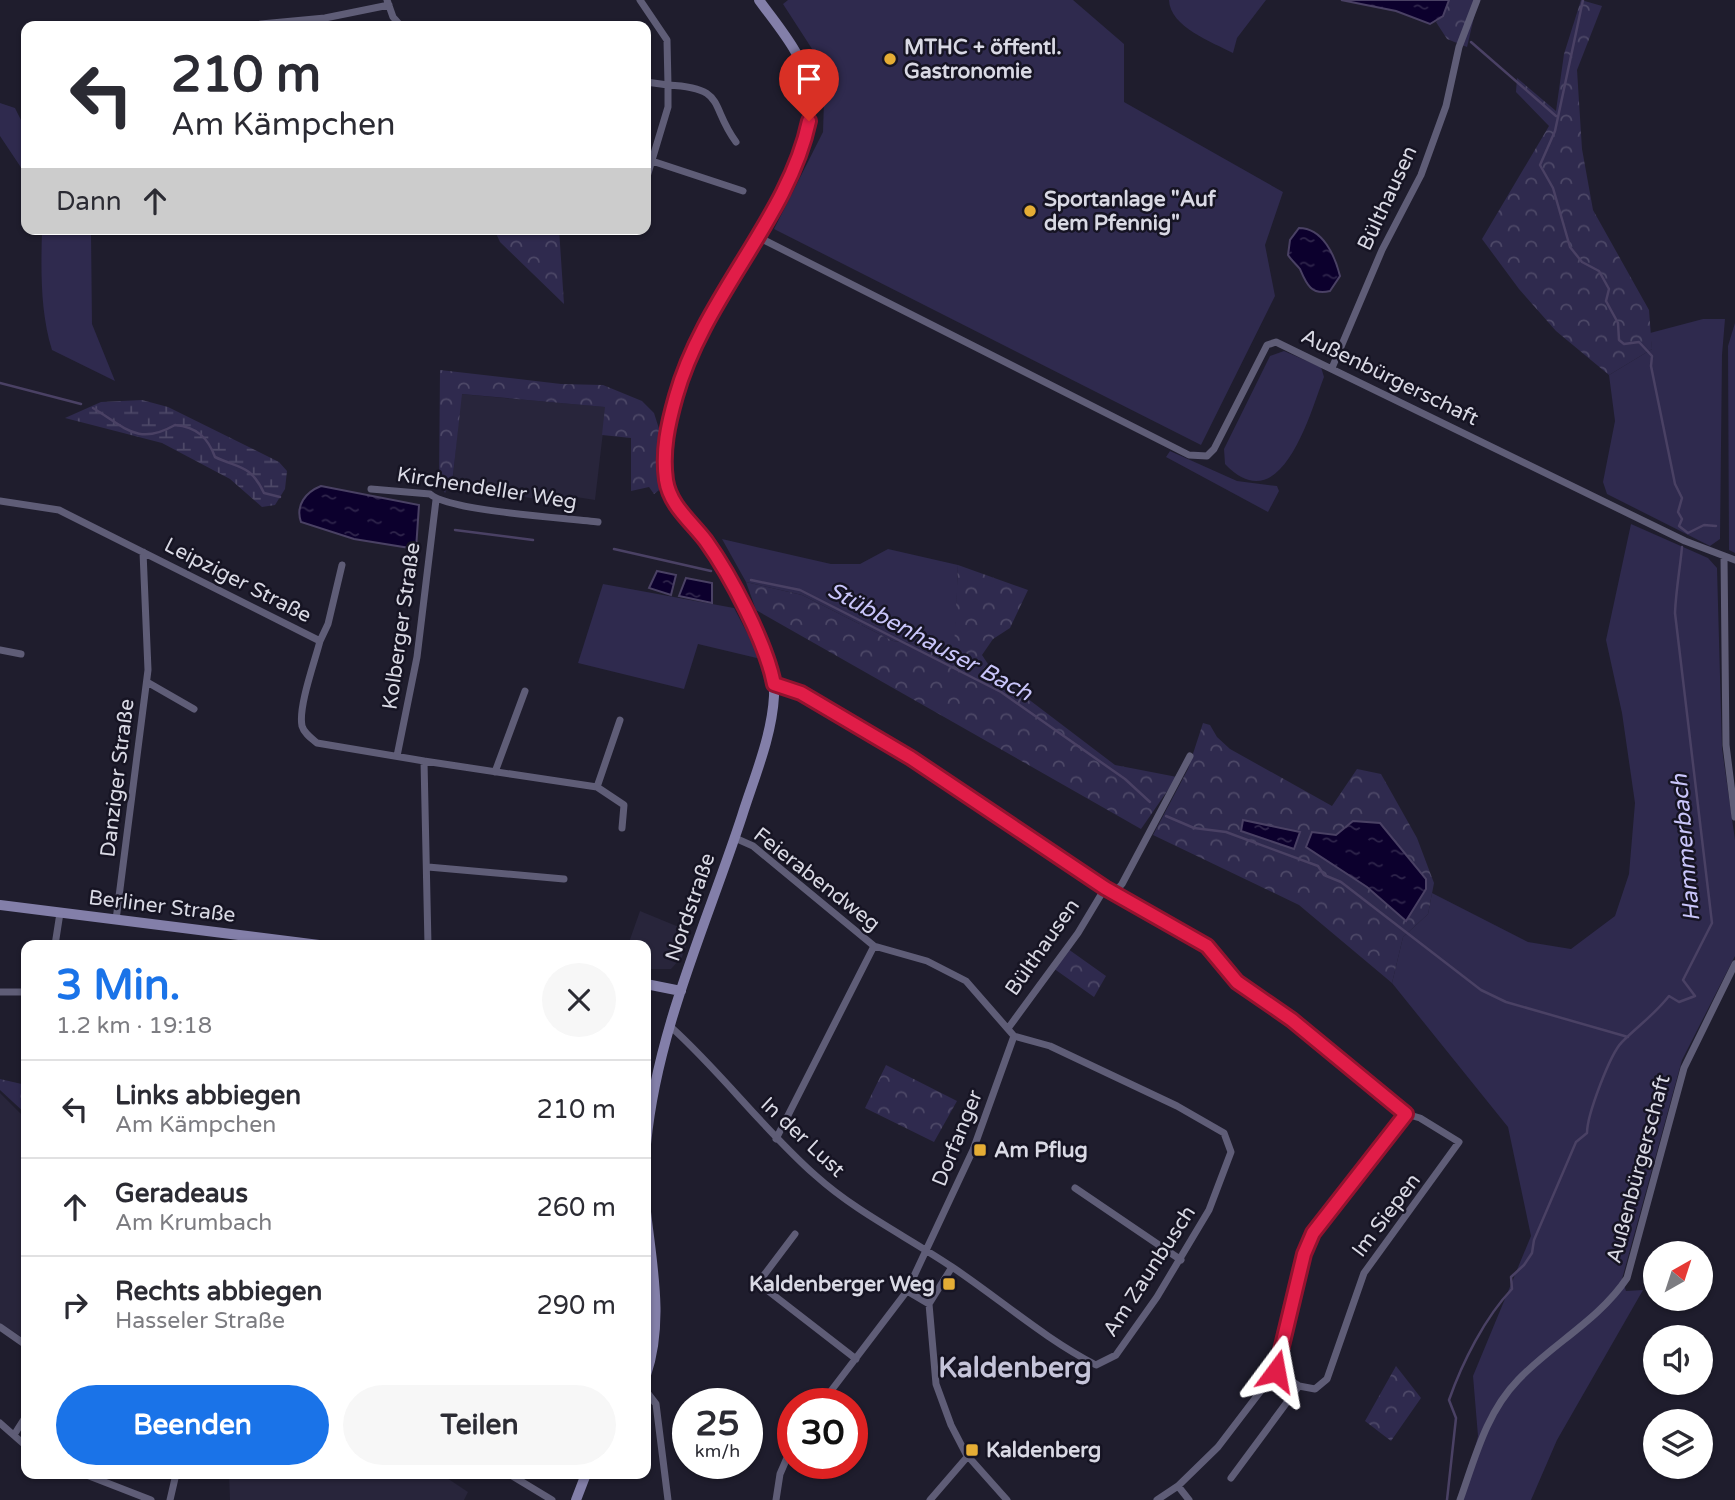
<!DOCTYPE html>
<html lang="de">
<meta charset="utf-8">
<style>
:root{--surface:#fff;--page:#f7f7f7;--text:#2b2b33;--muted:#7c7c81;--line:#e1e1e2;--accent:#1a73e8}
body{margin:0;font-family:"Varela Round",sans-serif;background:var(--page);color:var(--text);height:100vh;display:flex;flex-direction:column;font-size:26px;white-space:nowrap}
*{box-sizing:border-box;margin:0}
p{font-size:23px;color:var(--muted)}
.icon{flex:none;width:38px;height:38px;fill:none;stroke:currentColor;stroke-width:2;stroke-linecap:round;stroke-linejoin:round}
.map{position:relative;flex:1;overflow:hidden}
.sheet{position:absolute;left:21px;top:940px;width:630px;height:539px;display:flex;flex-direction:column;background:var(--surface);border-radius:14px;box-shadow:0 2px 5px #0004}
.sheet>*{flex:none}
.banner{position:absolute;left:21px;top:21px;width:630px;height:214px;border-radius:14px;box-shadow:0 2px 5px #0004;background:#fff;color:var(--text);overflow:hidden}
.needle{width:46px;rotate:39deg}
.fabs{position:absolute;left:1643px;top:1241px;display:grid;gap:14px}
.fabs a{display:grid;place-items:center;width:70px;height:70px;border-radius:50%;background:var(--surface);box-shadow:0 2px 5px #0004;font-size:35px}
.speed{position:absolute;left:672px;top:1388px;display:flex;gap:14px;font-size:35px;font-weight:700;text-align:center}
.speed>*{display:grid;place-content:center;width:91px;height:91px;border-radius:50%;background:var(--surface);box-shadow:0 2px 5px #0004;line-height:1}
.speed small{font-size:18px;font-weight:400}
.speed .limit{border:10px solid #d22;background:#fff;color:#111}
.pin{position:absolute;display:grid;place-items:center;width:60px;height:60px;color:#fff;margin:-72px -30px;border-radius:50% 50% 50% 0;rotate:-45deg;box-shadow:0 0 7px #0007}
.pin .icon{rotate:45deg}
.me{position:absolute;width:77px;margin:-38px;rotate:13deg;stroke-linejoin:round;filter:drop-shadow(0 0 5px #0008)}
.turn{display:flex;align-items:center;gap:24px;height:147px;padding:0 35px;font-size:32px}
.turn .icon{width:91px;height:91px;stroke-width:2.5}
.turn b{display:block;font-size:49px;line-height:60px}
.then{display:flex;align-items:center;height:66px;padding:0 35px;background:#0003;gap:14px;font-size:26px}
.round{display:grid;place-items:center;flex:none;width:74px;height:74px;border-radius:37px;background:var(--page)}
.summary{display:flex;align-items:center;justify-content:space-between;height:119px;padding:0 35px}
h1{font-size:42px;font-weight:700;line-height:52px;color:var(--accent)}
.primary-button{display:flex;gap:14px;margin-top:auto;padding:14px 35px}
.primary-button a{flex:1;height:80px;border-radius:42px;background:var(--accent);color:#fff;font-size:28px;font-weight:700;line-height:80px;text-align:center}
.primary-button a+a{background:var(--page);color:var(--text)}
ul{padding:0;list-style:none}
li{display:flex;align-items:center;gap:21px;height:98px;padding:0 35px;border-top:2px solid var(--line)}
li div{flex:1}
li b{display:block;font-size:26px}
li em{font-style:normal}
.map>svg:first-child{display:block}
</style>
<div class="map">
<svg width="1735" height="1500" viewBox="0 0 1735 1500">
<defs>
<pattern id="forest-crowns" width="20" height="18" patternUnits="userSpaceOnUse" patternTransform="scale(1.75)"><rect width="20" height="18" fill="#2f2a4e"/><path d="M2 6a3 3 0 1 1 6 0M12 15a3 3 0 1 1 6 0" fill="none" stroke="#4d4867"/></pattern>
<pattern id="wetland-marsh" width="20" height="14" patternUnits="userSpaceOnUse" patternTransform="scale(1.75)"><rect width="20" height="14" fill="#2f2a4e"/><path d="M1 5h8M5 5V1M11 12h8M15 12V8" fill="none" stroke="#4d4867"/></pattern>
<pattern id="water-ripples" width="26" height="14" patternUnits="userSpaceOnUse" patternTransform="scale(1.75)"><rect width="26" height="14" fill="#0c002d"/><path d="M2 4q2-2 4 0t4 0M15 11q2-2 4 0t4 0" fill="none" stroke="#2f254b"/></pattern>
</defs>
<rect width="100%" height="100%" fill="#1f1d2d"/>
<path fill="#28253b" d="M461,394L606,407L595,500L576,497L574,508L542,505L543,500L524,497L520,492L452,487Z
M640,911L691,932L682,957L671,969H646V945H628Z
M0,1093L26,1119V1144L21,1150L26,1155V1340L0,1323Z
M229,1474H441L468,1492L464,1500H230Z"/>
<path fill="#2f2a4e" d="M788,0H1073L1124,44V102L1283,192L1265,245L1275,296L1201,445L774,229L823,132L825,69L783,4Z
M1169,0H1266L1237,38L1233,53C1212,42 1170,27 1169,0Z
M0,103L15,108L26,130V175L0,136Z
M42,229L91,231L92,324L115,381L52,350C40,311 41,269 42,229Z
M1703,319H1725L1722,355L1720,539L1710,546L1607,494L1603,482L1615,421L1609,375L1652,349L1650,333Z
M1735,323V553L1729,550L1728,346Z
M1284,351L1321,367L1324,377C1310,413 1281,523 1225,464L1224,449L1270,356Z
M1170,451L1237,481L1277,486L1279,491L1268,512L1166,457Z
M1631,524L1708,558L1717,568L1722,748L1735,840V956L1682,1060L1622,1279L1626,1291L1643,1290L1557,1440L1531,1500H1462L1478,1436L1473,1376L1531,1236L1508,1127L1392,983L1403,937L1428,914L1432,893L1528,942L1571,949L1615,916L1629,874L1635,803L1622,713L1606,640Z
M722,539L831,564H860L888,549L958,565L955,649L893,641L802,595L746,582Z
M603,584L734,608L761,659L698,644L684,689L578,663Z"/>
<path fill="url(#forest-crowns)" d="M1449,0H1478L1467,47L1447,39L1436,22L1443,16Z
M1581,0L1602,6L1577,70L1582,149L1593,210L1649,310L1652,349L1609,375L1556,331L1519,289L1482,239L1549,126L1516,92L1517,78L1556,111L1564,54Z
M494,229H559L564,304L500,242Z
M440,370L561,384L603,385L642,401L654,413L661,435L663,487L654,494L649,487L631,491V438L602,435L605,407L462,394L453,475L445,493L439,482Z
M958,565L1028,590L1010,628L993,639L982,655L994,673L1115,765L1177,777L1141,829L756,610L746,582L802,595L893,641L954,649Z
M1203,723L1210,725L1217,737L1230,749L1332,806L1357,769L1381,774L1417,838L1434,883L1428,914L1403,937L1392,983L1299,905L1153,835L1188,769Z
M1068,949L1106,976L1094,997L1053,968Z
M886,1065L957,1101L934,1142L865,1108Z
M0,1079L26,1085V1114L0,1090Z
M1396,1366L1421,1398L1391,1441L1365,1421Z"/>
<path fill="url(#wetland-marsh)" d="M142,400L168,407L279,462L287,471L285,489L275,505L262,507L230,479L162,443L65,418L101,402Z"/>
<path fill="url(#water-ripples)" stroke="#4a4164" stroke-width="2" d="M1341,0H1449L1443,16L1430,24L1396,11Z
M1299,228C1323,228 1335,256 1340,276L1330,291C1311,296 1306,283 1300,269C1297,265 1291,260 1288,255L1290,240Z
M321,486L419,505L416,549L354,539L301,522C295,505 306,492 321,486Z
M657,571L676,575L671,595L649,588Z
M686,578L712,583V603L679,596Z
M1243,820L1300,832L1294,849L1241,831Z
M1353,821L1380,823L1426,879V889L1406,921L1367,887L1306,847L1312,832L1336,835Z"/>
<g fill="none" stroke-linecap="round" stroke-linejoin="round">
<path stroke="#4a4164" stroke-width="2.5" d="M1583,0L1555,131L1540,165L1553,188L1570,247L1582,262L1599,271L1609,289L1606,301L1618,323L1619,340L1624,344L1639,342L1652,356L1651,366L1675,484L1682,498L1678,512L1682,519L1679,526L1688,533L1704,525L1716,526
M1471,42L1556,116
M0,383L81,404
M93,408C126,428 138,446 175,425C197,427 208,438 215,457C240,469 250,464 264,493L280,497
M455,530L533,540
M614,549L711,571
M751,580L800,590L1001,692L1125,779L1150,802
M1166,816L1194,828L1226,832L1318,866L1324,875L1341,882L1481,990L1506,1002L1628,1037
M1447,1500L1456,1418L1449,1400C1462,1363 1485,1317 1512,1289L1511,1277L1524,1265L1532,1253L1534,1240L1576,1142L1587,1133C1587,1115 1610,1054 1622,1042C1638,1026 1655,1014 1669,996L1679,1002L1695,996L1683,980L1712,923L1675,613C1676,589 1680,569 1682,547"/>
<path stroke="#5f5d77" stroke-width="7" d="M387,0L393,17L401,26
M640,0L667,40L668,85C727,88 709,105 736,142
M261,24L325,18L389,5
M646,82L668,85V107L646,180
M652,161L743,191
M756,236L1189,455L1207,456L1214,449L1267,345L1276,342L1685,541L1735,560
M1332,368L1382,250L1421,175L1446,106L1459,47L1477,0
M371,489L430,494C448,511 567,518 598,522
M0,501L59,510L320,641C315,661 298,707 302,726C304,733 311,738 317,743L424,761L428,945
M1724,556L1726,745L1735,817
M320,641L328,624L342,565
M0,650L21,654
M147,682L194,709
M774,684L801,693L911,758L1105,888L1207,946L1237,982L1291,1020L1406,1114
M397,756L417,657L436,500
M424,761L597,787L624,805L622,828
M495,772L525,691
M597,787L620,720
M735,838L753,846L874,946L927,961L966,981L1014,1036
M428,867L564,879
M1114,893L1122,884L1190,756
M116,920L148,670L143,552
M55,945L60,913
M0,992H26
M671,1027C722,1073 763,1129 815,1175C856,1212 906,1236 952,1267C1000,1299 1045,1339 1096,1365L1116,1355L1157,1297L1209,1210L1231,1152L1224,1133L1177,1106L1050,1046L1014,1036
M1009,1027L1078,933L1105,888
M776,1139L874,946
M1075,1188L1181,1260
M795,1234L758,1283L856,1359
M952,1267L929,1304L936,1384L951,1425L966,1454L1007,1500
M907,1291L929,1304
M0,1327L26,1345
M1276,1371L1299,1386L1315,1389L1327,1379L1364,1273L1459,1142L1420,1118L1406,1114
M646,1391L656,1404L668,1500
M821,1404L907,1291L973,1150L1014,1036
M0,1423L26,1446
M14,1435L26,1416
M84,1474L151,1500
M509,1474L552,1500
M1231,1478L1299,1386
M1178,1486L1189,1500
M170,1500L176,1474
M776,1500L780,1474L793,1444
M930,1500L968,1456
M1157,1500L1178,1486L1218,1447L1276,1371L1304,1253L1313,1233L1406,1114
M1460,1500C1475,1458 1486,1413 1518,1380C1552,1344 1599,1320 1627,1278L1684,1068L1735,964"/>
<path stroke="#837fa9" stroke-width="10" d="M0,905L319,945
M646,984L681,991
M646,1144C657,1030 707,923 742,816C754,778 772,736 774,696C776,657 730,576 707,543C695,526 677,513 670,494C663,477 664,456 666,438C671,392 692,344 714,304C747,246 819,161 810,92C805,56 779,28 759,0
M646,1212C652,1266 664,1322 646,1375
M576,1500L586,1474"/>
</g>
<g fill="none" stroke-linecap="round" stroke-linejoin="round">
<g stroke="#92132f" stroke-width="18">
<path id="route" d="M809,121C789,217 704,296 676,396C668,424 662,451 666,480C670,506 691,521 706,541C731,576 766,643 774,684L801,693L911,758L1105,888L1207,946L1237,982L1292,1020L1406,1114L1313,1233L1304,1254L1276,1371"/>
</g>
<use href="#route" stroke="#e11d48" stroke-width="12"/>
</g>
<g fill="#e5ad35" stroke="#161423" stroke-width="2.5">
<circle cx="890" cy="59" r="7"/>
<circle cx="1030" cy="211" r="7"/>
<rect x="973" y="1143" width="14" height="14" rx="3.5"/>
<rect x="942" y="1277" width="14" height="14" rx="3.5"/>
<rect x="965" y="1443" width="14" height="14" rx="3.5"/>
</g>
<g text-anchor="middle" stroke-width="5" stroke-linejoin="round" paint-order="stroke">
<g font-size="21" font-weight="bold" fill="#d9d9e4" stroke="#161423" text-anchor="start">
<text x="904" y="54">MTHC + öffentl.<tspan x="904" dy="24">Gastronomie</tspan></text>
<text x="1044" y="206">Sportanlage "Auf<tspan x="1044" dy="24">dem Pfennig"</tspan></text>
<text x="994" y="1157">Am Pflug</text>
<text x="935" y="1291" text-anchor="end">Kaldenberger Weg</text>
<text x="986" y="1457">Kaldenberg</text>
</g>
<g font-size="21" fill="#d9d9e4" stroke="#161423">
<text transform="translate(1387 198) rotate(-65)" y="7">Bülthausen</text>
<text transform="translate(1390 377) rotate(26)" y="7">Außenbürgerschaft</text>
<text transform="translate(487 488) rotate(9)" y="7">Kirchendeller Weg</text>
<text transform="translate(238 580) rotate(27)" y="7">Leipziger Straße</text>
<text transform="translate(401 626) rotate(-82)" y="7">Kolberger Straße</text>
<text transform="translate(117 778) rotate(-83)" y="7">Danziger Straße</text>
<text transform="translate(817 879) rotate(38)" y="7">Feierabendweg</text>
<text transform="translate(162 906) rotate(7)" y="7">Berliner Straße</text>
<text transform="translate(690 907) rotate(-71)" y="7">Nordstraße</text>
<text transform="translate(1042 947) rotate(-55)" y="7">Bülthausen</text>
<text transform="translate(803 1137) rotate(43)" y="7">In der Lust</text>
<text transform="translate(957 1138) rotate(-68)" y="7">Dorfanger</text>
<text transform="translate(1638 1169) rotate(-75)" y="7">Außenbürgerschaft</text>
<text transform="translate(1386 1215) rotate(-53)" y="7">Im Siepen</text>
<text transform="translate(1149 1271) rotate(-57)" y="7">Am Zaunbusch</text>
</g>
<g font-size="23" font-style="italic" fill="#c9c5fa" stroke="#161423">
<text transform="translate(930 641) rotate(28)" y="8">Stübbenhauser Bach</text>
<text transform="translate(1685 848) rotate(-95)" y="8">Hammerbach</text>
</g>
<g font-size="28" font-weight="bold" fill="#c5c4d9" stroke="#161423">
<text x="1015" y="1377">Kaldenberg</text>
</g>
</g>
</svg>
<div class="fabs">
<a><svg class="needle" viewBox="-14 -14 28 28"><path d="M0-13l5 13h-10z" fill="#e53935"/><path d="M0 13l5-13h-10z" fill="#7c7c81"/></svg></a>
<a><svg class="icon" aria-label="sound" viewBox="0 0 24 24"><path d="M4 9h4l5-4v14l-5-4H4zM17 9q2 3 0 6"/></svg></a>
<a><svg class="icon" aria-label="layers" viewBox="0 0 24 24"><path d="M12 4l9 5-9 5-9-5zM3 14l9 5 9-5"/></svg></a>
</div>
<div class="speed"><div>25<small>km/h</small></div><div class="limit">30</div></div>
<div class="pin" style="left:809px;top:121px;background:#d93025"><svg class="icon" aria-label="arrive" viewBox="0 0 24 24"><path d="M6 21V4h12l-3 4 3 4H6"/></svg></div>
<svg class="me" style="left:1276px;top:1371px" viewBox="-20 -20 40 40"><path d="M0-17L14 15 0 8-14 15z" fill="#e11d48" stroke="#fff" stroke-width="4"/></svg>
<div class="banner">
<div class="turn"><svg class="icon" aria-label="left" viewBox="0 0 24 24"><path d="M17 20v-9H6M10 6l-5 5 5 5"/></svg><div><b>210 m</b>Am Kämpchen</div></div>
<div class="then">Dann<svg class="icon" aria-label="ahead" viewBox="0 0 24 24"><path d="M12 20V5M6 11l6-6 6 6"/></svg></div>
</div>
<section class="sheet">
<div class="summary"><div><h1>3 Min.</h1><p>1.2 km · 19:18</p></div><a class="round"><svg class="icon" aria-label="close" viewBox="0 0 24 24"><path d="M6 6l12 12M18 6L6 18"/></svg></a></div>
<ul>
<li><svg class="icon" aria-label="left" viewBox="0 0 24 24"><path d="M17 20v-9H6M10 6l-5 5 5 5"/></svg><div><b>Links abbiegen</b><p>Am Kämpchen</p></div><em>210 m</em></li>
<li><svg class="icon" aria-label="ahead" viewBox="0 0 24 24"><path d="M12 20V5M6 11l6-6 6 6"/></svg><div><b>Geradeaus</b><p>Am Krumbach</p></div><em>260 m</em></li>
<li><svg class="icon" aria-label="right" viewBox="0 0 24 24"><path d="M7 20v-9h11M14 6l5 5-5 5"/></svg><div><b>Rechts abbiegen</b><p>Hasseler Straße</p></div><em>290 m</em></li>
</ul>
<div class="primary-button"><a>Beenden</a><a>Teilen</a></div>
</section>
</div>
